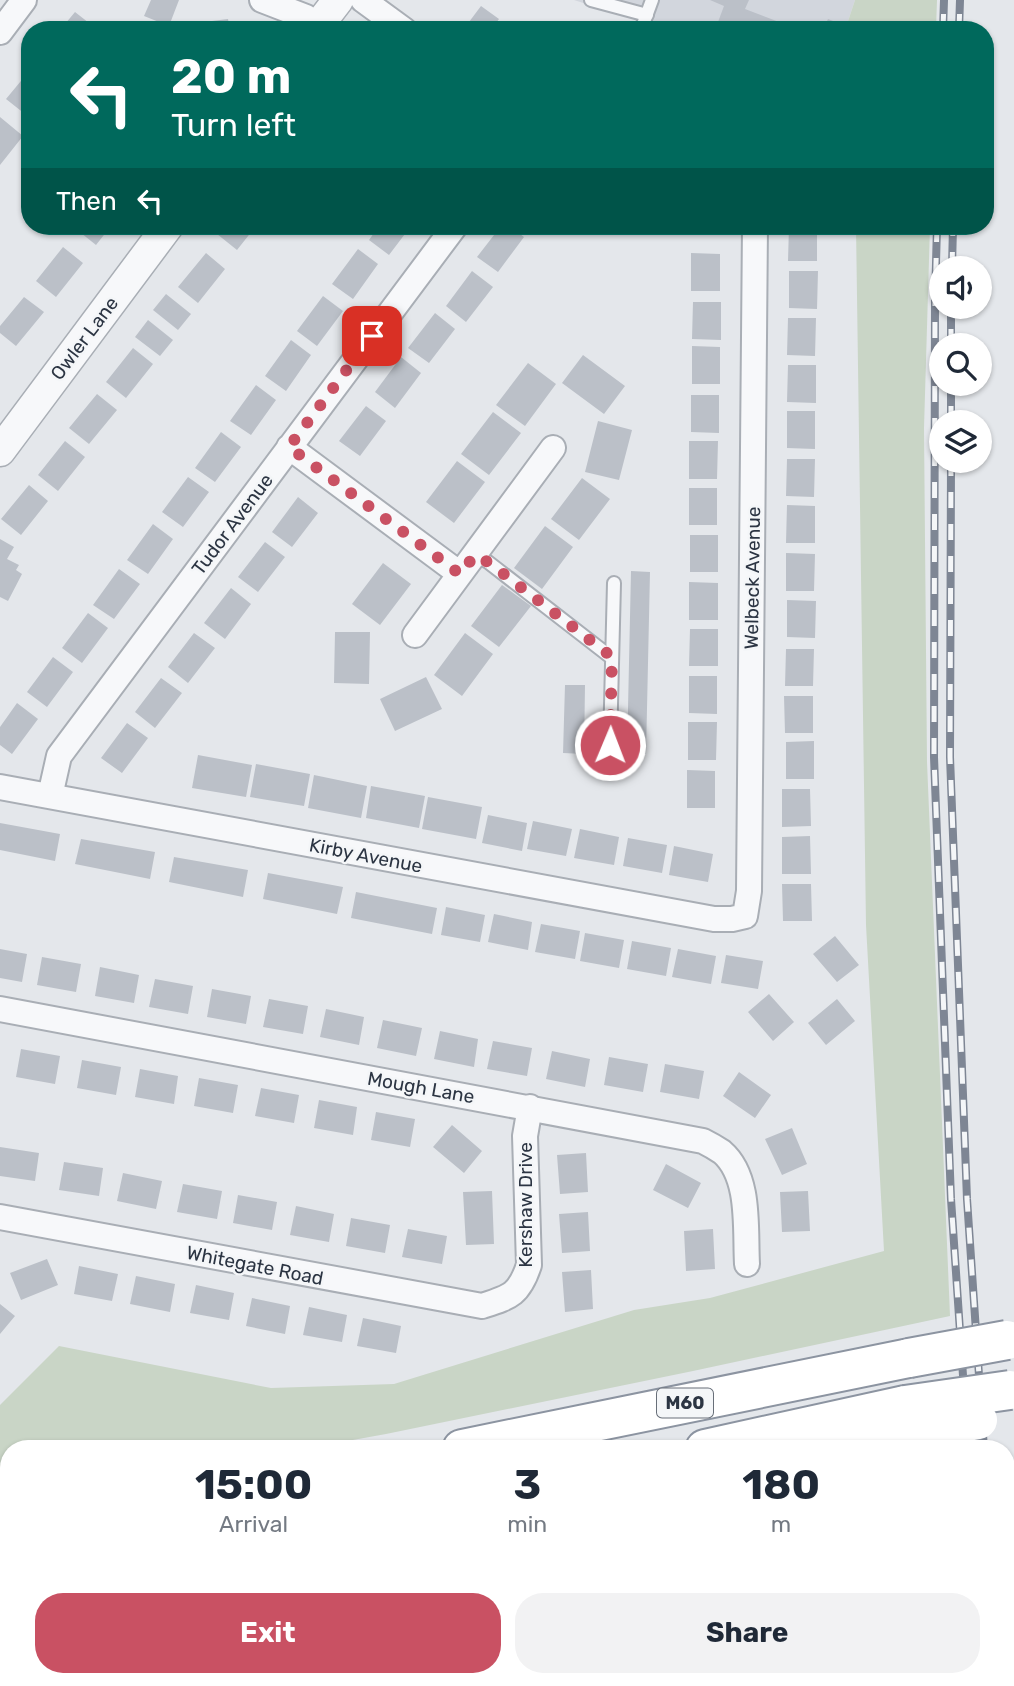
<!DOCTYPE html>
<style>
:root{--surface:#fff;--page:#f2f2f3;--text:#1f2937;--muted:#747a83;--accent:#c95163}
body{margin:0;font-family:Rubik,sans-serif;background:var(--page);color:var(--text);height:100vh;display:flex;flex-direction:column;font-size:26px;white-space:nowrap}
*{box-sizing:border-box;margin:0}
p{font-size:23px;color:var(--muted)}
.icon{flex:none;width:38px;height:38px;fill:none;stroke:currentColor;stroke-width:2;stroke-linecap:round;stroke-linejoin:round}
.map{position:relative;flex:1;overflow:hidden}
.side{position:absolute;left:0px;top:1440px;width:1015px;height:247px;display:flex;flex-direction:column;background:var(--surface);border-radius:28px 28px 0 0;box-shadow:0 2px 5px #0004}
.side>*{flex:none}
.guide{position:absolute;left:21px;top:21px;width:973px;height:214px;border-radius:28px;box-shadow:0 2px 5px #0004;background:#00695c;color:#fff;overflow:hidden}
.buttons{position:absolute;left:929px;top:256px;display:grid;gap:14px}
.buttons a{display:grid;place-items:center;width:63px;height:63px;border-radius:50%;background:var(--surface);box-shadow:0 2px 5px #0004;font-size:35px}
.pin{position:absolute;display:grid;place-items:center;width:60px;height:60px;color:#fff;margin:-30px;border-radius:14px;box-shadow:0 4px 10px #0006}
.me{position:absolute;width:77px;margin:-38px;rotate:1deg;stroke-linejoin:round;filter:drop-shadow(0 0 5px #0008)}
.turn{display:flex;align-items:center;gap:24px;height:147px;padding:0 35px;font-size:32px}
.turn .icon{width:91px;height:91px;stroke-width:2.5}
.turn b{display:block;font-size:49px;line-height:60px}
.then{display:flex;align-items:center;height:66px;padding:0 35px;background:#0003;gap:14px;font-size:26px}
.eta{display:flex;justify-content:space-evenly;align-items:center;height:119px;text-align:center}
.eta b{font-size:42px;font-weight:700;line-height:49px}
.button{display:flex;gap:14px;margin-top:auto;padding:14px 35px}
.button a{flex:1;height:80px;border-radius:28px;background:var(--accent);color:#fff;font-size:28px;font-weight:700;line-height:80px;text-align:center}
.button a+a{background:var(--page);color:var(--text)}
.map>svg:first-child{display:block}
</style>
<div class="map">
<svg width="1014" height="1686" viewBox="0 0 1014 1686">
<rect width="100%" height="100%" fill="#e4e7eb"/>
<path fill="#d2d6dd" d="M574,0H855L845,30H667Z"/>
<path fill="#c9d5c6" d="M855,0H937L936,30H845Z
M856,226H930L924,428L927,762L950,1316L693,1371L386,1434L303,1449H9V1496L0,1498V1405L59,1346L271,1388L394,1384L634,1310L710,1298L884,1251L866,925Z
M77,1678H255L213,1686H46Z
M863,1678H977V1686H864Z"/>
<path fill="#bbc0c8" d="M151,0H179L169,26L144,16Z
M710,0H749L745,9L800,30H715L724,6Z
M481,6L499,19L491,30H463Z
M75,12L98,30H60Z
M228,19L230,30H205L204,22Z
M828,19L846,26L845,30H823Z
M30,70V118L6,99Z
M0,117L23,136L0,165Z
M78,226H111L96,245L76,229Z
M224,226H256L237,250L217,234Z
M379,226H411L389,255L369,240Z
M501,226H509L524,237L498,272L477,257Z
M789,226H817V261H788Z
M63,247L83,263L56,297L36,281Z
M358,249L378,264L353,299L332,284Z
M206,253L225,269L198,303L178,287Z
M691,253L720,254V291H691Z
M472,271L493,287L466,322L446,306Z
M789,271H818L817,309L789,308Z
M166,294L191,314L178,330L153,310Z
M323,296L343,311L317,346L297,331Z
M24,297L44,312L16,346L0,333V326Z
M693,302H721V340L692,339Z
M435,313L455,329L429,363L408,348Z
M788,318H816L815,356L787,355Z
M148,320L173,340L160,356L135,337Z
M291,340L311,355L286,391L265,376Z
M692,346L720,347V384H692Z
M133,348L153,364L126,398L106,382Z
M583,355L625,386L604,414L562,383Z
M401,357L421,373L395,408L375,392Z
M528,363L556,384L525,426L496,405Z
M788,365H816V403L787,402Z
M256,385L276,400L251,435L230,421Z
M97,394L117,410L89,444L69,428Z
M691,395H719V433L691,432Z
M366,406L386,421L360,456L339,441Z
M787,411H815V449L787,448Z
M493,412L521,433L489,475L461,454Z
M598,421L632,430L619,480L585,472Z
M221,432L241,447L215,482L195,468Z
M65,441L85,457L58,491L38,475Z
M689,441H718L717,479H689Z
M787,459H815L814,497L786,496Z
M457,461L485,482L454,523L426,502Z
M188,477L209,492L183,527L162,512Z
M582,478L610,499L579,540L551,519Z
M29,485L48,501L21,535L1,519Z
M689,488H717V525H689Z
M298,497L318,513L292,547L272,532Z
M787,505L815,506V543H786Z
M153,524L173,539L148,574L127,560Z
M545,526L573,547L542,589L514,568Z
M690,535H718V572H690Z
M0,539L14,547L7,559L19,565L16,570L22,574L8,601L0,597Z
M265,542L285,557L258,592L238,577Z
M786,553L815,554L814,591H786Z
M383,563L411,584L380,625L352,604Z
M119,569L140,584L114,619L93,605Z
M631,571L650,572L646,754H627Z
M689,582L718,583V620H689Z
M502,585L531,606L499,647L471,626Z
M231,588L251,604L225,639L204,623Z
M787,600L816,601L815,638L787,637Z
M88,613L108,628L82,663L62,648Z
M690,629H718V666H689Z
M335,632H370L369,684L334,683Z
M194,633L215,648L188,683L168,667Z
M465,633L493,654L462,696L434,675Z
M786,649H814L813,686H785Z
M53,657L73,672L47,707L27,692Z
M689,676H717V714L689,713Z
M426,677L442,709L395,731L380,699Z
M161,678L182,693L155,728L135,712Z
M565,685H585L584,754L563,753Z
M784,696H813V733H785Z
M17,703L38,719L12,754L0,745V727Z
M688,722H717L716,760H688Z
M127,723L148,738L122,773L101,758Z
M814,741V779H786V742Z
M198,755L252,765L246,797L192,788Z
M256,764L310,774L304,806L250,797Z
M687,770L715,771V808H687Z
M314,775L367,786L361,818L308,808Z
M371,786L425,796L419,828L366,818Z
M782,789H810L811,826L782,827Z
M428,797L482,807L476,839L422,829Z
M488,815L527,823L522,851L482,843Z
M533,821L572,829L566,856L527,849Z
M0,823L60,834L55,861L0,850Z
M580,829L619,837L614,865L574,858Z
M810,836L811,874H782V837Z
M628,838L667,845L662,873L623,866Z
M81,839L155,852L150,879L75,864Z
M674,846L713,854L708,882L669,875Z
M174,857L248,870L243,897L169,882Z
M268,873L343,887L337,914L263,899Z
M782,884H811L812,921H783Z
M356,892L437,908L432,934L351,918Z
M446,907L485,915L480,942L441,935Z
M494,914L532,922L528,950L488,942Z
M541,924L580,931L575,959L535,952Z
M585,933L624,940L619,968L580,961Z
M835,936L859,965L837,982L813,954Z
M632,941L671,948L666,976L627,969Z
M0,949L27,954L22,982L0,978Z
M678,949L716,956L711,984L672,977Z
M726,955L763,961L758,989L721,983Z
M42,957L81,964L76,992L37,985Z
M100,967L139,975L134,1003L95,996Z
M155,979L193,986L188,1014L149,1007Z
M212,989L251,996L246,1024L207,1017Z
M769,994L794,1022L773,1041L748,1012Z
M269,999L308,1006L303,1034L263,1027Z
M837,999L855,1021L826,1045L808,1023Z
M326,1009L364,1017L359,1045L320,1037Z
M383,1020L422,1028L416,1056L377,1048Z
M440,1031L478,1039L474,1067L434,1059Z
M493,1041L532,1048L527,1076L487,1069Z
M21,1049L60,1056L55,1084L16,1077Z
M552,1051L590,1059L585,1087L546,1079Z
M609,1057L648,1064L643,1092L604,1085Z
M82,1060L121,1067L116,1095L77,1088Z
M665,1064L704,1071L699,1099L660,1092Z
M140,1069L178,1076L174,1104L135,1097Z
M739,1072L771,1095L755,1118L723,1096Z
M199,1078L238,1085L233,1113L194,1106Z
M261,1088L299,1095L294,1123L255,1116Z
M319,1100L357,1107L353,1135L314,1128Z
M376,1112L415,1119L410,1147L371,1140Z
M452,1125L482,1151L464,1173L433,1147Z
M792,1128L807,1164L782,1175L765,1139Z
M0,1147L39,1153L35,1181L0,1176Z
M586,1153L588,1192L560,1194L557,1155Z
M64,1162L103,1168L99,1196L59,1190Z
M666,1164L701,1183L688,1208L653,1190Z
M123,1173L162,1181L156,1209L117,1201Z
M183,1184L222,1191L217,1219L177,1212Z
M492,1191L494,1244L466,1245L463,1192Z
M808,1191L810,1231L782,1232L780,1192Z
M238,1195L277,1202L272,1230L233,1223Z
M296,1206L334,1214L329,1242L290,1235Z
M588,1212L590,1251L562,1253L559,1214Z
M351,1218L390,1225L385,1253L346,1246Z
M408,1229L447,1236L442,1264L402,1257Z
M713,1229L715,1269L686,1271L684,1231Z
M47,1259L58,1285L21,1300L10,1273Z
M79,1266L118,1274L112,1301L74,1294Z
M591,1270L593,1309L565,1312L562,1272Z
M136,1276L175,1284L170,1312L130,1304Z
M196,1285L234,1293L229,1320L190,1313Z
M252,1298L290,1306L285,1334L246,1326Z
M0,1304L15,1316L0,1334Z
M309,1307L347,1315L342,1342L303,1335Z
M363,1318L401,1326L396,1353L357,1346Z"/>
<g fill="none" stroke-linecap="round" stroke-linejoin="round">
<g stroke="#a9aeb5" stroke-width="16">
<path id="service" d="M591,0L647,15
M641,30L652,0
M475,555L488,562L612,658
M610,745L614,583"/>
</g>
<g stroke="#a9aeb5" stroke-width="28">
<path id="minor" d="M262,0L306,17L318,26
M363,0L404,30
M0,32L24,0
M289,447L460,574
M415,635L553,448
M0,787L714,919H732L745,916L749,891L755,226
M50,796L59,756L455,226
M0,1009L703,1141C709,1144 716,1148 722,1152C751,1177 745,1229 747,1264
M0,1217L482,1306C510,1297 519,1295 529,1265L525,1136L530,1107"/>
</g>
<g stroke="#a9aeb5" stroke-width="33">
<path id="tertiary" d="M315,30L338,0
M0,451L168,226"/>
</g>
<g stroke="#8c94a1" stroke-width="42">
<path id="motorway" d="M462,1449L909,1358
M705,1449L905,1405
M836,1449L912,1432
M0,1542L9,1540
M0,1605L9,1603
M0,1675L9,1673"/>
</g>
<use href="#service" stroke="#f7f8fa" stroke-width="12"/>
<use href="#minor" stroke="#f7f8fa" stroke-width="24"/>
<use href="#tertiary" stroke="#f7f8fa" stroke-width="30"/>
<use href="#motorway" stroke="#fff" stroke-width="38"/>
<g stroke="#7e8694" stroke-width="8">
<path id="rail" d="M943,30L944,0
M959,30L960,0
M937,226L935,300L934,757L951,1199L968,1449
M952,268L953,226
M951,345V306
M951,422V383
M951,460L950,757L967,1199L984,1449
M985,1678L986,1686
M1001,1678L1002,1686"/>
</g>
<use href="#rail" stroke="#f4f6f8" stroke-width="5" stroke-dasharray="16" stroke-linecap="butt"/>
<g stroke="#8c94a1" stroke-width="42" stroke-linecap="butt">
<path id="motorway-bridge" d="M909,1358L1007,1340
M905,1405L1010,1390
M912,1432L978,1420"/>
</g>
<use href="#motorway-bridge" stroke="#fff" stroke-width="38"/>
</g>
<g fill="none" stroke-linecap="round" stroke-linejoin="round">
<path stroke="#c95163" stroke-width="12" stroke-dasharray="0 21.6" d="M372,336L289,447L460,574L475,555L488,562L612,657L610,745"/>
</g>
<g text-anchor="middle" stroke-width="5" stroke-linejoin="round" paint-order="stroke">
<rect fill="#f4f6f8" stroke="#686f79" stroke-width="2" x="657" y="1388.5" width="56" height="29" rx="5"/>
<g font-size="18" font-weight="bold" fill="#2c3543">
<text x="685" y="1409">M60</text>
</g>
<g font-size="19" fill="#2c3543" stroke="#f4f6f8">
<text transform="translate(84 338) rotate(-53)" y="7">Owler Lane</text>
<text transform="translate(232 524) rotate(-53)" y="7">Tudor Avenue</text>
<text transform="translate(752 578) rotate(-89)" y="7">Welbeck Avenue</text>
<text transform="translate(366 855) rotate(11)" y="7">Kirby Avenue</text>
<text transform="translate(421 1087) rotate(10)" y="7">Mough Lane</text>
<text transform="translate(525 1205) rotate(-90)" y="7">Kershaw Drive</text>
<text transform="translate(255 1265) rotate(11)" y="7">Whitegate Road</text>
</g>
</g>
</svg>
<div class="buttons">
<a><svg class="icon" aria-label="sound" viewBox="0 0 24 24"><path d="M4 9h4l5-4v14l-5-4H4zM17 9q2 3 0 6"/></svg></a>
<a><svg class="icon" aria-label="search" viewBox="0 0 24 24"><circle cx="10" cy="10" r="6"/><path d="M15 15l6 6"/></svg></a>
<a><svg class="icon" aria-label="layers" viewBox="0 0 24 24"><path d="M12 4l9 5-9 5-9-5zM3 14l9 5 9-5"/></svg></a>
</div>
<div class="pin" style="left:372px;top:336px;background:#d93025"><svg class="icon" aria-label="arrive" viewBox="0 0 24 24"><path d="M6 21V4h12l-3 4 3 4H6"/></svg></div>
<svg class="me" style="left:610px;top:745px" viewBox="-20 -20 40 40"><circle r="17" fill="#c95163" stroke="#fff" stroke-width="3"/><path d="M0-11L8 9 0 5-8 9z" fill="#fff"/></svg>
<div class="guide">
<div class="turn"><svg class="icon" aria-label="left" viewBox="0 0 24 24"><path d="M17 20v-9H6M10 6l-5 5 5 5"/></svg><div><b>20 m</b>Turn left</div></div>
<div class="then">Then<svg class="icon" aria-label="left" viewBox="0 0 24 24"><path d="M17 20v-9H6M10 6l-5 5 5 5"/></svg></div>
</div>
<section class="side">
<div class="eta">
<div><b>15:00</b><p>Arrival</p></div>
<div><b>3</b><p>min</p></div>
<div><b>180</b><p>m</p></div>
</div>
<div class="button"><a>Exit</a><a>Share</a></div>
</section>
</div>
